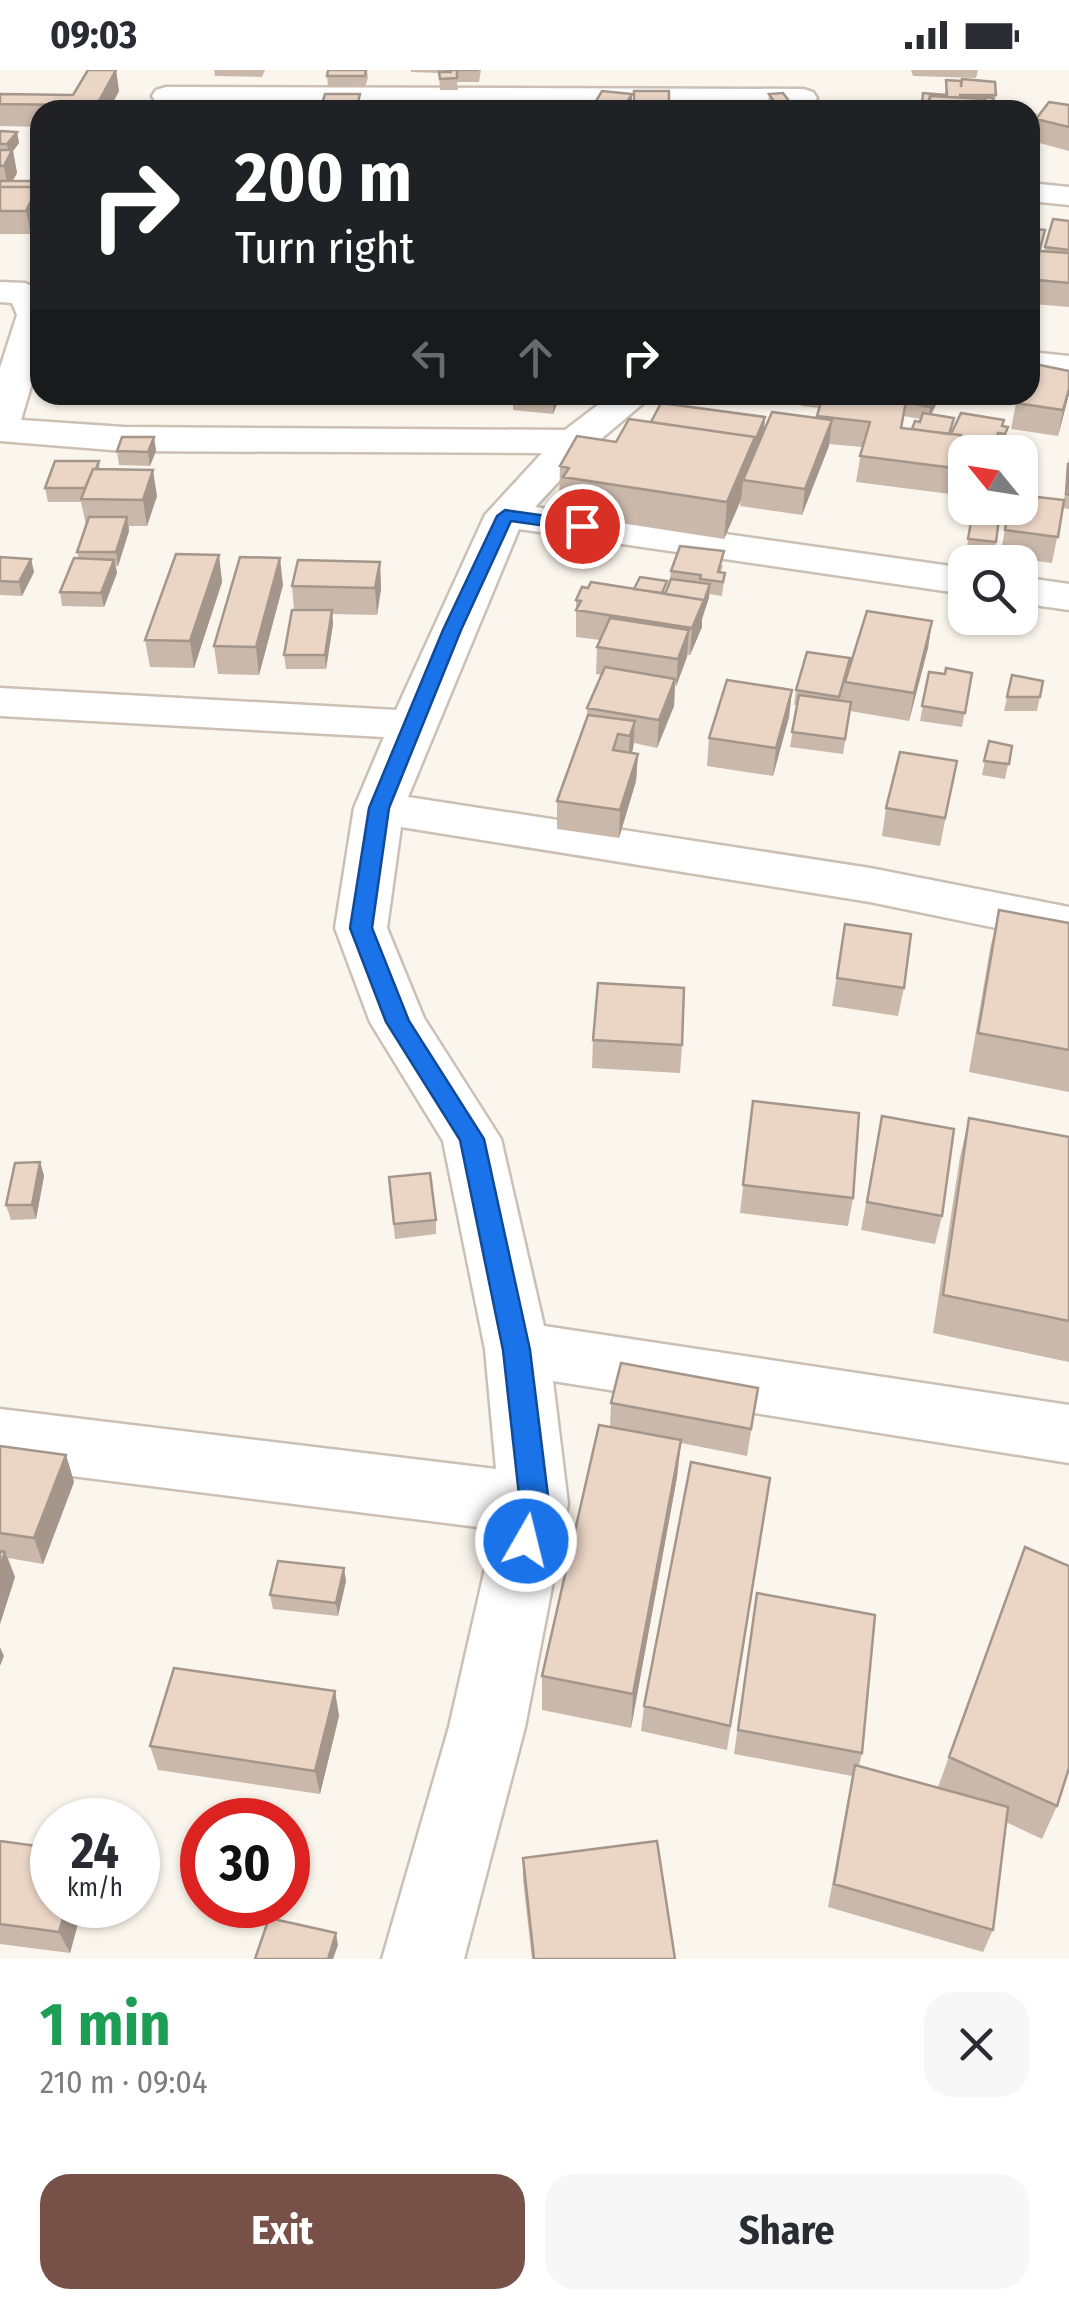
<!DOCTYPE html>
<meta charset="utf-8">
<style>
:root{--surface:#fff;--page:#f7f7f7;--text:#2b2b33;--muted:#7c7c81;--accent:#775148}
body{margin:0;font-family:"Fira Sans Condensed",sans-serif;background:var(--page);color:var(--text);height:100vh;display:flex;flex-direction:column;font-size:38px;white-space:nowrap}
*{box-sizing:border-box;margin:0}
p{font-size:32px;color:var(--muted)}
.icon{flex:none;width:55px;height:55px;fill:none;stroke:currentColor;stroke-width:2;stroke-linecap:round;stroke-linejoin:round}
.map{position:relative;height:1889px;overflow:hidden}
.drawer{display:flex;flex-direction:column;background:var(--surface);flex:1}
.drawer>*{flex:none}
.guide{position:absolute;left:30px;top:30px;width:1010px;height:305px;border-radius:30px;box-shadow:0 2px 8px #0004;background:#202124;color:#fff;overflow:hidden}
.needle{width:65px;rotate:300deg}
.buttons{position:absolute;left:948px;top:365px;display:grid;gap:20px}
.buttons a{display:grid;place-items:center;width:90px;height:90px;border-radius:20px;background:var(--surface);box-shadow:0 2px 8px #0004;font-size:50px}
.speed{position:absolute;left:30px;top:1728px;display:flex;gap:20px;font-size:50px;font-weight:700;text-align:center}
.speed>*{display:grid;place-content:center;width:130px;height:130px;border-radius:50%;background:var(--surface);box-shadow:0 2px 8px #0004;line-height:1}
.speed small{font-size:25px;font-weight:400}
.speed .limit{border:15px solid #d22;background:#fff;color:#111}
.pin{position:absolute;display:grid;place-items:center;width:85px;height:85px;color:#fff;margin:-42px;border:5px solid #fff;border-radius:50%;box-shadow:0 2px 10px #0007}
.me{position:absolute;width:110px;margin:-55px;rotate:8deg;stroke-linejoin:round;filter:drop-shadow(0 0 8px #0008)}
.turn{display:flex;align-items:center;gap:35px;height:210px;padding:0 40px;font-size:45px}
.turn .icon{width:130px;height:130px;stroke-width:2.5}
.turn b{display:block;font-size:70px;line-height:85px}
.lanes{display:flex;align-items:center;height:95px;padding:0 40px;background:#0003;justify-content:center;gap:50px;direction:ltr}
.lanes .off{opacity:.35}
.round{display:grid;place-items:center;flex:none;width:105px;height:105px;border-radius:30px;background:var(--page)}
.head{display:flex;align-items:center;justify-content:space-between;height:170px;padding:0 40px}
h1{font-size:60px;font-weight:700;line-height:75px;color:#1e9e55}
.primary-button{display:flex;gap:20px;margin-top:auto;padding:20px 40px}
.primary-button a{flex:1;height:115px;border-radius:30px;background:var(--accent);color:#fff;font-size:40px;font-weight:700;line-height:115px;text-align:center}
.primary-button a+a{background:var(--page);color:var(--text)}
.status{display:flex;justify-content:space-between;align-items:center;height:70px;padding:0 50px;background:var(--surface);direction:ltr}
.status svg{height:28px;fill:currentColor}
.map>svg:first-child{display:block}
</style>
<div class="status"><b>09:03</b><svg viewBox="0 0 49 12"><path d="M0 12V9h3v3zM5 12V6h3v6zM10 12V3h3v9zM15 12V0h3v12zM26 1h20v11H26zM47 4h2v5h-2z"/></svg></div>
<div class="map">
<svg width="1069" height="1889" viewBox="0 0 1069 1889">
<rect width="100%" height="100%" fill="#fbf6ed"/>
<g fill="none" stroke-linecap="round" stroke-linejoin="round">
<g stroke="#ccbfb4" stroke-width="5">
<path id="street" d="M166,17L803,19L813,22L817,28L813,34L803,37L156,32L152,26L156,20Z
M1030,113L1069,117V135L1030,131Z
M0,212L25,213L40,220V286L21,350L124,357L565,360L611,325H653L588,380L535,437L965,498V524L519,459L408,727L870,798L1069,837V873L870,832L401,757L387,858L424,948L501,1069L544,1256L1069,1335V1393L553,1311L568,1434L525,1657L464,1889H382L449,1657L494,1459L0,1397V1339L496,1399L485,1279L443,1071L370,952L335,858L354,738L384,667L0,646V618L396,640L485,445L542,383L124,381L0,371V298L17,245L12,233L0,232Z
M1030,282L1069,286V308L1030,304Z
M1020,507L1069,514V540L1020,533Z"/>
</g>
<use href="#street" fill="#fff" fill-rule="evenodd"/>
</g>
<path fill="#cab8aa" fill-rule="evenodd" d="M116,0L119,21L109,40H40V57L0,56V24L73,25Z
M214,0H265L262,7L215,6Z
M367,0L368,8L365,17H328L327,6Z
M411,0H481L479,12H457L458,20H440L439,3L411,2Z
M911,0H978L976,8L913,6Z
M946,10L996,25L994,36H993L992,40H921L923,23L945,24Z
M634,21H669V40H634Z
M769,24L792,35L791,40H771L768,36Z
M596,31L632,35L629,40H596Z
M1069,35V81L1032,71L1036,49Z
M0,61L17,62L19,73L13,81L17,103L13,111H40L31,164H0Z
M1053,149L1069,151V237L1033,234L1036,197L1034,202H1030V158L1040,181H1044Z
M1069,301V324L1058,366L1011,359L1016,333Z
M42,325H88L87,330L44,331Z
M513,325H561L553,344L513,340Z
M802,325H871L870,327L898,330L901,325H941L931,344L951,364L1003,356L1008,357L1005,370L1002,378L996,377L994,382H965V386L958,385L950,424L856,412L862,377L829,374L802,445L740,436L741,430L724,469L562,444V433H559L560,396L616,372L651,352L765,347L764,361L817,348L819,338L801,336ZM904,346L920,349L912,359L902,358Z
M154,367L156,381L150,396L119,395L117,381Z
M1069,387V439L1063,438L1052,493L1000,486L1009,438L1064,430Z
M99,391L100,399L157,426L147,456H129V461L118,496H116L117,503L104,537L62,536L60,522L79,489L77,482L86,455L81,432H48L45,418Z
M972,446L999,449L994,486L966,483Z
M219,485L222,512L194,598L150,597L145,570Z
M0,487L31,489L34,502L22,526L0,525Z
M380,492L381,519L377,545L332,544L333,554L326,599H286L284,585L294,540L292,516Z
M723,495L721,502L725,503L722,526L709,524L702,549V557L690,585H687L675,617L674,636L657,678L634,673L632,683L638,684L636,711L619,768L557,759V731L587,649V638L602,605L596,604L597,577L600,570L576,567V530L634,519L666,521L670,509L671,501Z
M283,515L259,605L218,604L214,576Z
M932,551L928,578L909,651L850,641L843,684L790,677L797,635H794L796,620L850,588L849,599Z
M929,602L945,604L972,603L962,657L920,651Z
M1012,605L1043,611L1037,641H1004Z
M792,620L789,647L773,706L707,696L709,668Z
M989,671L1012,676L1005,709L982,705Z
M957,691L940,776L882,766L886,738Z
M999,840L1069,853V1022L969,1002L990,879Z
M845,854L904,918L898,946L832,936Z
M593,970L682,975L680,1003L592,998Z
M753,1031L853,1128L848,1156L740,1143Z
M882,1046L942,1146L935,1174L861,1160Z
M969,1048L1069,1067V1292L933,1263L960,1087Z
M40,1092L44,1106L36,1149L11,1150L6,1135Z
M389,1107L436,1150V1164L395,1169Z
M758,1318L747,1386L681,1373L677,1407L631,1658L542,1640V1606L610,1357L611,1333Z
M0,1376L66,1385L74,1412L43,1494L8,1488L15,1507L0,1554Z
M770,1408L727,1680L641,1661L644,1636Z
M1025,1477L1057,1736L1042,1769L1006,1752L993,1860L983,1882L828,1837L852,1706L734,1684L757,1523L862,1683L859,1696L938,1717Z
M346,1511L338,1546L273,1539L270,1525Z
M335,1621L339,1646L320,1724L158,1700L150,1676Z
M0,1771L52,1835H83L70,1883L0,1874Z
M523,1788L675,1889H532L523,1810Z"/>
<path fill="#a4968b" d="M116,0L119,21L109,40H94Z
M632,24V35L629,40H626V34Z
M17,62L19,73L13,81L17,103L8,118L4,96L9,86L7,74Z
M40,113V144L31,164L26,141Z
M1069,319V324L1058,366L1063,340Z
M553,325H561L553,344Z
M937,325H941L928,351L930,337Z
M765,347L763,373L743,410L741,430L724,469L727,432Z
M832,350L829,376L802,445L805,419Z
M154,367L156,381L150,396L148,382Z
M153,400L157,426L147,456L143,430Z
M127,447L129,461L118,496L116,482Z
M219,485L222,512L194,598L190,571Z
M280,488L283,515L259,605L256,577Z
M31,489L34,502L22,526L19,512Z
M114,490L117,503L104,537L101,523Z
M380,492L381,519L377,545L375,518Z
M710,514L709,528L702,549V557L690,585L692,558Z
M332,540L333,554L326,599L325,585Z
M932,551L928,578L909,651L914,623Z
M689,560L687,587L676,617L678,589Z
M675,609L674,636L657,678L659,650Z
M792,620L789,647L773,706L776,678Z
M635,651L633,679L628,693L630,666Z
M638,684L636,711L619,768L620,740Z
M40,1092L44,1106L36,1149L32,1135Z
M681,1370L677,1407L631,1658L633,1624Z
M66,1385L74,1412L43,1494L34,1468Z
M5,1482L15,1507L0,1554V1497Z
M344,1498L346,1511L338,1546L336,1533Z
M0,1577L4,1586L0,1596Z
M335,1621L339,1646L320,1724L315,1701Z
M67,1835H83L70,1883L59,1862Z
M336,1863L338,1875L333,1889H328Z"/>
<path fill="#ebd6c6" stroke="#a4968b" stroke-width="2.5" d="M88,0H116L94,40H66L68,35L0,34V24L73,25Z
M328,0H366L365,6H327Z
M444,0H479H457V8L440,9L439,2H452Z
M962,9L995,12L996,25H959L993,28V38H985V29L930,26L928,34H922L923,23L947,25L946,10L961,11V17Z
M602,21L632,24L626,34L596,31Z
M634,21H669V35H634Z
M783,23L792,35L777,36L769,24Z
M325,24H360L356,40H320Z
M930,26L985,29V40H929Z
M1049,32L1069,35V57L1036,49Z
M1030,44L1035,45L1030,61Z
M0,61L17,62L7,74H0Z
M0,80H12L4,96H0Z
M0,111H40V113L38,117H0Z
M0,117H38L26,141H0Z
M1053,149L1069,151V180L1045,177Z
M1030,158L1045,160L1037,190L1030,189Z
M1039,181L1069,183V213L1038,210Z
M1030,293L1069,301V319L1063,340L1016,333L1019,325H1030Z
M823,325H850L906,331L901,358L961,365L954,398L860,386L870,352L817,346Z
M901,325H937L930,337L898,330Z
M661,333L765,347L755,371V367L651,352Z
M772,342L832,350L805,419L743,410Z
M923,343L954,348L949,364L912,359L915,351L920,352Z
M961,343L1004,350L1002,356L1008,357L1005,364L998,363L993,377L960,371L961,365L951,364Z
M629,349L755,367L727,432L563,407L569,398L560,396L577,366L616,372Z
M122,367H154L148,382L117,381Z
M55,391H99L96,399H93L85,418H45Z
M1068,394H1069V425L1066,424Z
M93,399L153,400L143,430L81,429Z
M1020,425L1064,430L1058,467L1005,460L1009,438H1020Z
M972,446L999,449L996,472L968,469Z
M89,447H127L116,482H77Z
M680,476L724,481L718,502L725,503L723,512L700,509L701,505L671,501Z
M176,484L219,485L190,571L145,570Z
M0,487L31,489L19,512L0,511Z
M240,487L280,488L256,577L214,576Z
M74,488L114,490L101,523L60,522Z
M298,490L380,492L375,518L292,516Z
M640,507L667,511L662,523L634,519Z
M671,509L710,514L703,534L704,530L665,524Z
M591,512L704,530L692,558L576,540L581,531L576,530L582,517L588,518Z
M292,540H332L325,585H284Z
M867,541L932,551L914,623L845,612Z
M610,548L689,560L678,589L597,577Z
M807,582L850,588L839,627L796,620Z
M605,597L675,609L659,650L587,638Z
M946,598L972,603L965,643L922,636L929,602L945,604Z
M1012,605L1043,611L1040,627H1007Z
M727,610L792,620L776,678L709,668Z
M799,625L851,632L845,669L792,662Z
M588,645L635,651L630,666L618,664L613,680L638,684L620,740L557,731Z
M989,671L1012,676L1009,694L984,691Z
M900,682L957,691L945,748L886,738Z
M999,840L1069,853V980L978,963Z
M845,854L911,864L904,918L837,908Z
M598,913L684,918L682,975L593,970Z
M753,1031L859,1043L853,1128L743,1115Z
M882,1046L954,1059L942,1146L867,1132Z
M969,1048L1069,1067V1251L943,1225Z
M40,1092L32,1135H6L15,1093Z
M430,1103L436,1150L394,1154L389,1107Z
M621,1293L758,1318L751,1359L611,1333Z
M599,1355L681,1370L633,1624L542,1606Z
M0,1376L66,1385L34,1468L0,1463Z
M691,1392L770,1408L730,1656L644,1636Z
M1025,1477L1069,1496V1698L1057,1736L949,1687Z
M0,1481L5,1482L0,1497Z
M278,1491L344,1498L336,1533L270,1525Z
M757,1523L875,1545L862,1683L738,1660Z
M174,1598L335,1621L315,1701L150,1676Z
M855,1695L1008,1737L993,1860L834,1814Z
M0,1771L52,1778V1835H67L59,1862L0,1854Z
M657,1771L675,1889H534L523,1788Z
M269,1848L336,1863L328,1889H255Z"/>
<path fill="#1a73e8" stroke="#114b97" stroke-width="2.5" d="M505,440L582,451L591,456L582,461L511,451L461,560L389,738L372,858L409,951L484,1069L530,1280L549,1434L536,1480L526,1484L516,1480L512,1471L520,1434L503,1280L460,1070L386,952L350,858L369,738L443,560L497,446Z"/>
</svg>
<div class="buttons">
<a><svg class="needle" viewBox="-14 -14 28 28"><path d="M0-13l5 13h-10z" fill="#e53935"/><path d="M0 13l5-13h-10z" fill="#7c7c81"/></svg></a>
<a><svg class="icon" aria-label="search" viewBox="0 0 24 24"><circle cx="10" cy="10" r="6"/><path d="M15 15l6 6"/></svg></a>
</div>
<div class="speed"><div>24<small>km/h</small></div><div class="limit">30</div></div>
<div class="pin" style="left:582px;top:456px;background:#d93025"><svg class="icon" aria-label="arrive" viewBox="0 0 24 24"><path d="M6 21V4h12l-3 4 3 4H6"/></svg></div>
<svg class="me" style="left:526px;top:1471px" viewBox="-20 -20 40 40"><circle r="17" fill="#1a73e8" stroke="#fff" stroke-width="3"/><path d="M0-11L8 9 0 5-8 9z" fill="#fff"/></svg>
<div class="guide">
<div class="turn"><svg class="icon" aria-label="right" viewBox="0 0 24 24"><path d="M7 20v-9h11M14 6l5 5-5 5"/></svg><div><b>200 m</b>Turn right</div></div>
<div class="lanes"><svg class="icon off" aria-label="left" viewBox="0 0 24 24"><path d="M17 20v-9H6M10 6l-5 5 5 5"/></svg><svg class="icon off" aria-label="ahead" viewBox="0 0 24 24"><path d="M12 20V5M6 11l6-6 6 6"/></svg><svg class="icon" aria-label="right" viewBox="0 0 24 24"><path d="M7 20v-9h11M14 6l5 5-5 5"/></svg></div>
</div>
</div>
<section class="drawer">
<div class="head"><div><h1>1 min</h1><p>210 m · 09:04</p></div><a class="round"><svg class="icon" aria-label="close" viewBox="0 0 24 24"><path d="M6 6l12 12M18 6L6 18"/></svg></a></div>
<div class="primary-button"><a>Exit</a><a>Share</a></div>
</section>
